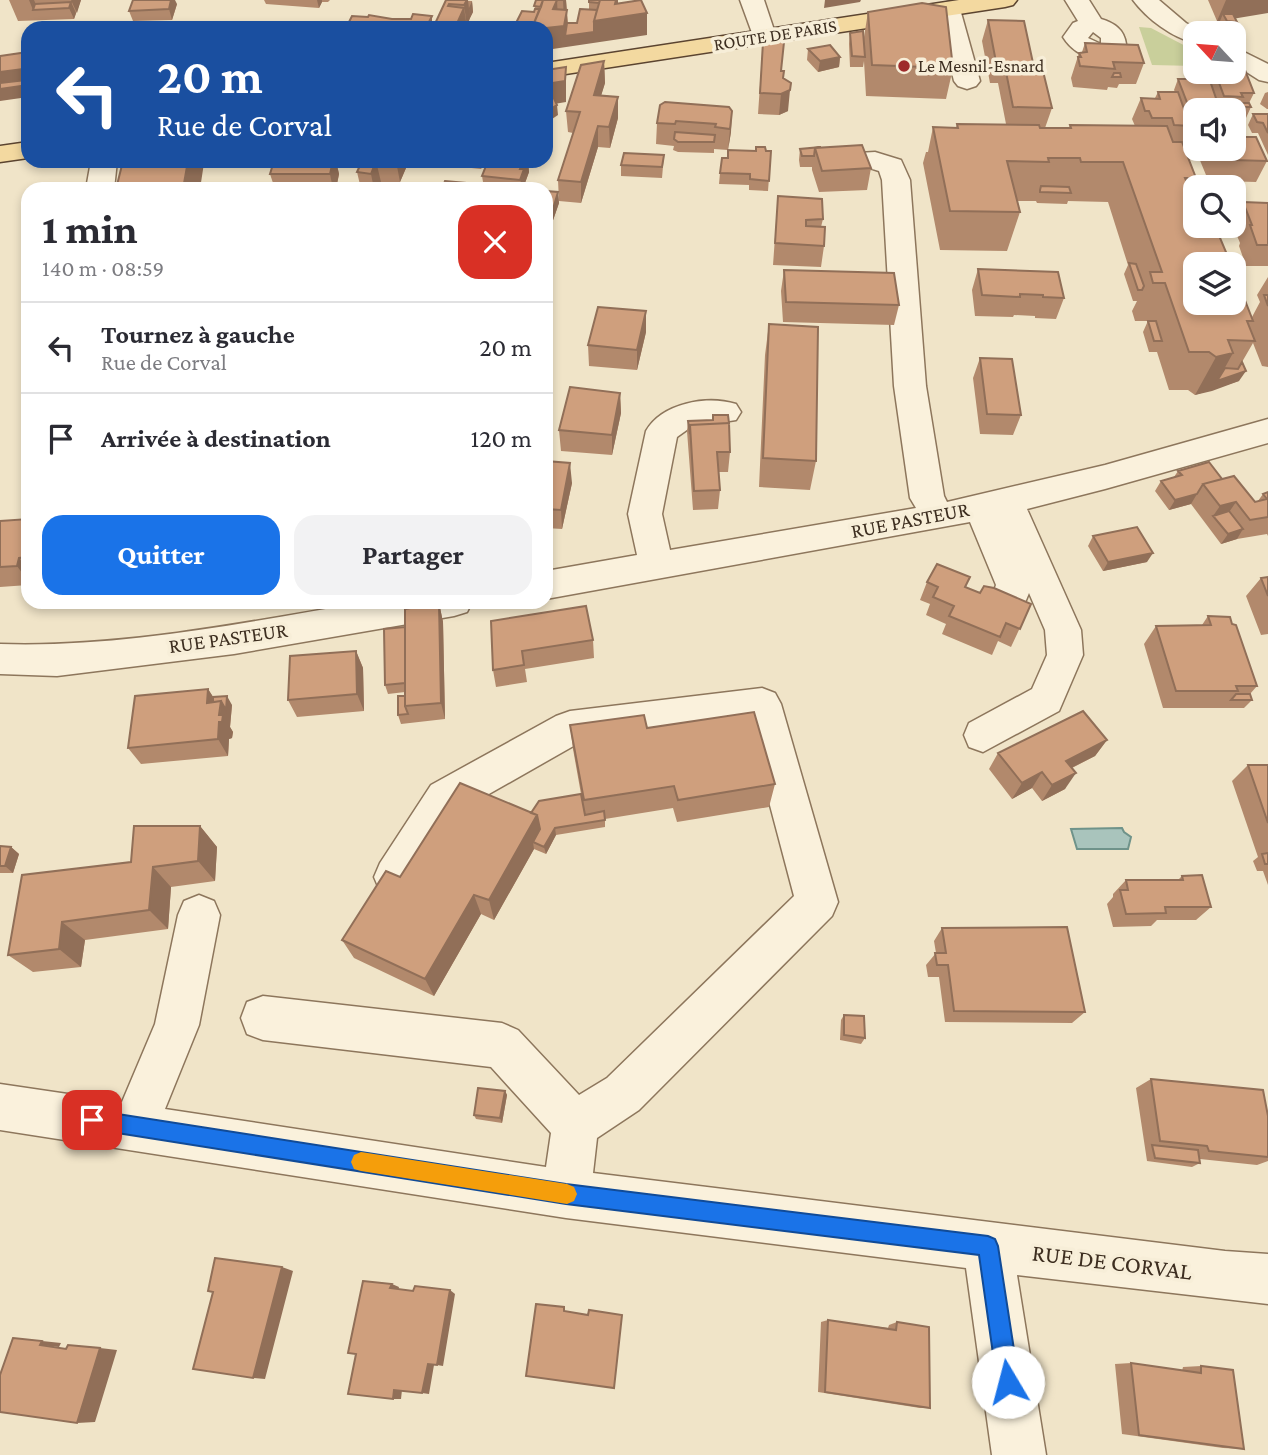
<!DOCTYPE html>
<html lang="fr">
<meta charset="utf-8">
<style>
:root{--surface:#fff;--page:#f2f2f3;--text:#2b2b33;--muted:#7c7c81;--line:#e1e1e2;--accent:#1a73e8}
body{margin:0;font-family:"Crimson Pro",serif;background:var(--page);color:var(--text);height:100vh;display:flex;flex-direction:column;font-size:26px;white-space:nowrap}
*{box-sizing:border-box;margin:0}
p{font-size:23px;color:var(--muted)}
.icon{flex:none;width:38px;height:38px;fill:none;stroke:currentColor;stroke-width:2;stroke-linecap:round;stroke-linejoin:round}
.map{position:relative;flex:1;overflow:hidden}
.drawer{position:absolute;left:21px;top:182px;width:532px;height:427px;display:flex;flex-direction:column;background:var(--surface);border-radius:21px;box-shadow:0 4px 10px #0003}
.drawer>*{flex:none}
.top-card{position:absolute;left:21px;top:21px;width:532px;height:147px;border-radius:21px;box-shadow:0 4px 10px #0003;background:#1a4fa0;color:#fff;overflow:hidden}
.needle{width:46px;rotate:296deg}
.fabs{position:absolute;left:1183px;top:21px;display:grid;gap:14px}
.fabs a{display:grid;place-items:center;width:63px;height:63px;border-radius:14px;background:var(--surface);box-shadow:0 4px 10px #0003;font-size:35px}
.pin{position:absolute;display:grid;place-items:center;width:60px;height:60px;color:#fff;margin:-30px;border-radius:14px;box-shadow:0 4px 10px #0006}
.me{position:absolute;width:77px;margin:-38px;rotate:352deg;stroke-linejoin:round;filter:drop-shadow(0 0 5px #0008)}
.turn{display:flex;align-items:center;gap:24px;height:147px;padding:0 21px;font-size:32px}
.turn .icon{width:91px;height:91px;stroke-width:2.5}
.turn b{display:block;font-size:49px;line-height:60px}
.round{display:grid;place-items:center;flex:none;width:74px;height:74px;border-radius:21px;background:var(--page)}
.overview{display:flex;align-items:center;justify-content:space-between;height:119px;padding:0 21px}
h1{font-size:42px;font-weight:700;line-height:52px}
.cta{display:flex;gap:14px;margin-top:auto;padding:14px 21px}
.cta a{flex:1;height:80px;border-radius:21px;background:var(--accent);color:#fff;font-size:28px;font-weight:700;line-height:80px;text-align:center}
.cta a+a{background:var(--page);color:var(--text)}
ul{padding:0;list-style:none}
li{display:flex;align-items:center;gap:21px;height:91px;padding:0 21px;border-top:2px solid var(--line)}
li div{flex:1}
li b{display:block;font-size:26px}
li em{font-style:normal}
.map>svg:first-child{display:block}
</style>
<div class="map">
<svg width="1268" height="1455" viewBox="0 0 1268 1455">
<rect width="100%" height="100%" fill="#f0e4c8"/>
<path fill="#c9cf9b" d="M1139,27L1151,28L1195,51V66L1152,65Z"/>
<path fill="#a9c4bc" stroke="#6f938a" stroke-width="2" d="M1122,828L1124,832L1131,837L1128,849H1077L1071,829Z"/>
<g fill="none" stroke-linecap="round" stroke-linejoin="round">
<g stroke="#8d765c" stroke-width="3">
<path id="minor" d="M740,0H764L776,36L773,41L764,43L755,41Z
M1065,0H1089L1101,19C1114,23 1124,29 1126,44C1110,68 1077,60 1063,37L1073,23L1078,21ZM1093,32L1101,38V44L1088,38Z
M1133,0H1159L1186,23L1205,33H1195V43C1173,38 1147,19 1133,0Z
M948,2L956,4L960,9L980,81L976,86L967,89L958,86L954,81L936,9L940,4Z
M1234,47L1268,64V82L1259,80L1234,64Z
M875,152L901,160L910,180L926,386L944,496L947,502L1105,465L1268,419V443L1105,489L1027,509L1081,630L1083,655L1059,711L983,752L969,747L964,735L969,723L1032,689L1047,655L1045,630L1029,593L1019,617L1006,621L993,617L988,607L996,585L970,522L546,599V571L637,555L628,514L646,431C662,403 707,395 736,404L741,412L736,420L691,427L677,437L662,514L670,550L916,508L910,498L894,386L882,180L879,171C862,164 842,171 824,167L820,161L824,155Z
M91,161H117L114,189H86Z
M367,602H472L467,612L454,616L234,654L57,676L0,674V644C122,648 247,622 367,602Z
M762,688L775,693L781,704L838,902L832,916L639,1110L597,1138L593,1173L1225,1251L1268,1254V1304L1017,1275L1046,1455H992L966,1268L566,1218L0,1130V1084L122,1102L155,1024L178,915L184,901L199,895L214,901L220,915L199,1025L165,1109L546,1167L551,1133L491,1067L263,1040L247,1034L241,1018L247,1002L263,996L502,1023L518,1030L579,1095L607,1078L794,896L748,722L577,744L459,811L410,891L395,896L380,891L374,877L380,863L431,785L556,716L570,711Z"/>
</g>
<g stroke="#5b4430" stroke-width="3">
<path id="major" d="M959,0H1017L1013,5L1005,7L546,77V63Z
M28,142V158L0,162V146Z"/>
</g>
<use href="#minor" fill="#faf1dc" fill-rule="evenodd"/>
<use href="#major" fill="#f3d9a0" fill-rule="evenodd"/>
</g>
<path fill="#b2896c" d="M9,0H81L74,19L18,21Z
M264,0H330L328,2H322L319,8L266,4Z
M446,0L472,1L473,12L466,26L467,28H433Z
M536,0H566L568,23H577L589,10V0H618V4L647,13V35L515,25L534,12Z
M1208,0H1268L1235,18L1237,22L1232,32H1222L1219,25L1220,21H1217Z
M177,4L172,20L133,21L129,11Z
M868,12L953,68L946,99L866,96L864,61L863,67H850L849,44L850,33L864,37Z
M988,20L1033,63L1052,108L1045,128H1069L1070,125L1135,126L1132,119L1141,98H1155L1158,92H1175L1174,90L1178,79H1193L1194,75H1208L1209,72H1234L1254,93L1249,103L1251,107L1246,118H1234V110H1195V116H1186L1190,126L1182,143L1196,178L1190,191L1195,226L1252,317L1260,302L1257,295L1268,277V367L1262,366L1253,343L1242,362L1239,381L1195,395L1188,390H1169L1157,352H1149L1143,332L1147,323V321H1135L1132,311L1137,301H1133L1124,274L1128,265L1108,202L1068,201L1067,204L1037,203L1036,201H1017L1020,212L1007,251L940,250L923,163L926,152H928L933,127L956,128L957,124H1006L998,83H990L982,41Z
M763,42L781,71L783,78L788,111L779,115L758,114Z
M1085,43L1144,63L1136,84H1119L1117,88L1108,87L1107,90L1073,87L1071,78L1079,53L1082,52Z
M808,49L840,57L839,67L818,72L807,60Z
M604,61L605,83L601,95L618,97V118L610,148L598,147L581,203L559,201L558,180L573,133L568,132L566,111Z
M1268,92V109H1267L1260,104L1265,93Z
M729,107L731,132L728,150L714,149V153L678,152L673,150L674,146L656,144L657,123Z
M1253,114H1268V155L1258,133H1252L1248,125Z
M821,147L871,168L867,190L819,192L812,170V167H800L799,160L800,149Z
M1203,149H1234L1267,161L1256,182L1221,181L1219,176L1206,175L1199,158Z
M756,151H771L768,191L749,190V185L719,184L720,173L728,158Z
M664,155L662,178L621,176V165Z
M274,161H336L339,174L336,189H275L270,174Z
M376,161H409L400,182H381L378,189H361L357,172Z
M461,161H484L481,169L462,167Z
M488,161H528L529,172L525,183V189H477L484,188L482,176Z
M546,191L558,192L559,203L551,226H546Z
M778,196L823,219L821,227L824,246L821,267L773,265Z
M1243,202L1268,203V266H1246L1239,246L1240,243L1233,226H1234V211L1235,208H1239Z
M978,269L1064,298L1056,319L1035,318V316L1014,315L1013,317L975,316L972,290Z
M784,270L899,305L894,325L783,322L781,291Z
M646,311V332L637,370L589,366L588,345Z
M769,324L816,461L810,490L759,487L765,355Z
M980,358L1021,415L1013,435L980,434L973,378Z
M620,393L621,413L612,455L561,451L559,430Z
M688,421L729,437L730,452L728,472H719L720,490L718,509L693,510L687,431Z
M546,461L572,483L562,529L546,528Z
M1178,471L1222,479L1255,502L1258,501L1263,494L1268,492V536L1267,534L1237,539L1221,544L1191,504L1169,510L1155,491L1161,481L1174,477Z
M28,519V585L0,587V521Z
M1093,536L1147,562L1103,571L1088,546Z
M970,577L965,587L980,593L1031,604L1011,647L998,641L992,655L942,634L946,624L926,615L930,604L920,600L927,582Z
M1268,577V634L1261,635L1246,596L1261,578Z
M439,603L443,622L445,719L401,724L398,715L405,696V692L388,694L385,685L405,627Z
M1208,616L1257,686L1250,694L1252,700L1244,708H1163L1144,644L1156,626L1202,625Z
M491,621L593,640L594,658L525,669L527,682L496,687L493,670Z
M356,651L363,668L364,711L297,717L288,700Z
M208,689L213,697L232,705L230,727L233,732L232,738L229,739L228,756L141,764L128,748Z
M570,725L647,728L775,784L769,807L677,822L673,808L605,819V827L556,835L546,854L534,849L494,920L481,914L434,996L354,958L342,940L400,877L531,813L581,794L573,749Z
M1107,740L1095,756L1072,768L1065,789L1042,801L1032,788L1012,799L989,769L998,753Z
M1248,765H1268V885L1263,871H1257L1253,861L1258,857L1232,781Z
M200,826L217,847L215,881L171,887L168,929L85,940L81,967L33,972L8,955L131,862Z
M0,846L11,847L19,854L13,873H0Z
M1182,876L1211,907L1196,920H1157L1151,926L1113,927L1107,904L1113,897V894L1126,880H1178Z
M942,928L1085,1012L1072,1023L945,1022L939,977H928L926,965L936,953L934,941Z
M844,1015L865,1038L861,1044L840,1040L841,1020Z
M1151,1079L1268,1157V1161L1257,1165L1200,1159V1163L1192,1167L1147,1161L1136,1088Z
M505,1091L507,1095L502,1123L476,1119L474,1115Z
M828,1320L888,1328L889,1325L897,1322L930,1408H920L818,1392L821,1322Z
M1131,1363L1182,1371L1183,1367L1201,1366L1244,1449L1223,1448L1122,1434L1115,1364Z"/>
<path fill="#916f58" d="M29,0H34L38,9L33,10Z
M71,0H81L77,13Z
M171,0H175L177,4L172,20L169,9Z
M317,0H322V2L319,8Z
M467,0H468L470,18L467,26L464,5Z
M557,0L558,21L564,22L563,0H566L568,31L594,21L615,0H618V5L647,13V35L546,50V28Z
M825,0H861L860,2L824,8Z
M1226,0H1268V13L1226,20L1223,14L1220,21H1217Z
M472,1L473,12L470,18L469,8Z
M71,2L76,13L74,19L69,8Z
M464,8L467,28H455Z
M432,16V28H426Z
M840,57L839,67L818,72L820,61Z
M604,61L605,83L595,116L594,95Z
M566,67V102L548,105H557L558,115L552,119L546,120V84Z
M24,69L28,74V97L0,101V72Z
M790,90L788,111L779,115L781,94Z
M618,97V118L610,148L609,127Z
M732,111L731,132L728,150L730,129Z
M598,126V147L581,203V182Z
M188,161H203L204,163L200,189H183Z
M333,161H336L339,174L336,189H333L330,174Z
M376,161L381,182L378,189H374L371,174Z
M396,161H409L400,182Z
M480,161H484L481,169Z
M523,161H528L529,172L525,183V189H521L520,169Z
M558,192L559,203L551,226V216Z
M646,311V332L637,370V350Z
M1233,353L1212,391L1195,395L1216,357Z
M1246,371L1239,381L1212,391L1217,381Z
M620,393L621,413L612,455V435Z
M570,463L572,483L562,529L561,510Z
M1197,494L1191,504L1169,510L1175,500Z
M1236,502L1223,521L1213,516L1220,506Z
M1243,529L1237,539L1221,544L1228,534Z
M1153,553L1147,562L1103,571L1108,562Z
M19,558L28,569V581L17,566Z
M439,603L443,622L445,719L441,703Z
M356,651L363,668L364,711L357,694Z
M208,689L219,706L207,703Z
M227,696L232,705L230,727L233,732L232,738L229,739L228,756L218,739L221,701Z
M1107,740L1095,756L1055,776L1066,761Z
M1042,772L1032,788L1012,799L1022,783Z
M1076,773L1065,789L1042,801L1052,785Z
M537,815L541,837L533,842L534,849L494,920L489,900Z
M200,826L217,847L215,881L198,861Z
M555,828L556,835L546,854L544,847Z
M11,847L19,854L13,873L5,866Z
M153,867L171,887L168,929L149,910Z
M474,895L481,914L434,996L425,979Z
M62,922L85,940L81,967L59,949Z
M505,1091L507,1095L502,1123L500,1118Z
M282,1267L293,1271L265,1379L253,1378Z
M392,1284L399,1287L398,1291L390,1288Z
M450,1290L455,1294L443,1366L437,1365Z
M42,1341L61,1343L59,1347L40,1345Z
M100,1348L117,1350L95,1422L77,1423Z
M428,1364L434,1365L429,1394L422,1393Z
M394,1390H402L401,1399H393Z"/>
<path fill="#cf9f7d" stroke="#916f58" stroke-width="2" d="M133,0H171L169,9L129,11Z
M446,0H467L464,5L449,4L448,6L464,8L455,28H433Z
M536,0H543L541,7L534,6Z
M543,0H563H557L553,9L567,10L564,26L546,28H532Z
M589,0H600L599,3L589,2Z
M600,0H616L615,4L641,0L647,13L594,21Z
M71,2L69,8L33,10L35,4Z
M922,3L946,7L953,68L872,65L868,12Z
M535,9H540L532,28H499L500,25H515L522,11L534,12Z
M580,9L597,10L594,21V32L565,36L567,23H577Z
M413,14L432,16L426,28H346L352,16L368,17L369,15L392,19H411Z
M1223,14H1233L1237,22L1227,21Z
M988,20L1024,21L1033,63H1041L1052,108L1013,107L1004,62H996Z
M863,31L865,57L852,56L850,33Z
M763,42H784L781,71H784L783,78L791,83L790,90L781,94L760,93Z
M1085,43L1138,45L1144,63L1113,62L1115,69L1080,66L1078,57H1081L1079,53L1087,52Z
M830,45L840,57L820,61L808,49Z
M28,52V74L24,75V69L0,72V56Z
M604,61L594,95L618,97L609,127L598,126L581,182L558,180L580,112L566,111L581,65Z
M566,67L565,81L546,84V70Z
M1234,70H1245L1254,93H1241L1243,97L1224,96L1215,72H1234Z
M1114,73H1120L1121,77H1112Z
M1194,75H1208L1219,107L1188,105L1178,79H1196Z
M26,80L28,85L0,89V83Z
M1158,92H1178L1190,126L1174,125L1172,118H1152L1149,111H1145L1141,98L1160,99Z
M552,94L557,105L552,108L546,109L547,95Z
M665,102L729,107L732,111L730,129L715,127L716,124L676,121L675,124L657,123L660,105Z
M1240,103H1249L1251,107H1238Z
M1253,114H1268V133L1263,123L1257,122Z
M957,124L1039,125L1040,128H1071L1070,125L1167,126L1173,142H1182L1196,178H1185L1195,203V226H1215L1231,264H1195V303H1234V272L1253,321H1247L1255,341L1228,340L1233,353L1216,357L1209,352H1189L1165,283H1153L1150,272H1162L1123,162H1081L1080,158H1048L1049,162L1007,161L1020,212L950,211L933,127L958,128Z
M675,132L715,135L714,142H678L674,139Z
M1234,137H1256L1267,161L1231,160L1229,154H1216L1213,149H1234Z
M862,145L871,168L822,171L815,148Z
M756,147H765L766,151H771L769,181L750,179V174L720,173L722,158H728V150L756,151Z
M821,147L815,148L814,156H802L800,149Z
M624,153L664,155L662,167L621,165Z
M123,161H188L183,189H116Z
M274,161H333L330,174H270Z
M362,161H376L371,174L357,172Z
M488,161H523L520,169H524L520,180L482,176Z
M445,181L468,183L465,189H442Z
M1041,186L1069,187L1071,193L1040,192V190Z
M546,191L558,192L551,216L546,215Z
M778,196L822,199L823,219L806,220V226L825,227L824,246L775,243Z
M1243,202L1268,203V245H1257L1250,225H1252Z
M1129,263L1136,264L1144,286L1142,290H1138Z
M978,269L1058,272L1064,298L1043,297V295L1020,294V297L982,295Z
M784,270L894,273L899,305L786,302Z
M1264,295H1268V306Z
M598,307L646,311L637,350L588,345Z
M1148,321H1156L1162,341H1154Z
M769,324L818,327L816,461L763,458Z
M980,358L1012,359L1021,415L987,414Z
M1242,362L1246,371L1217,381L1225,368L1238,369Z
M570,387L620,393L612,435L559,430Z
M713,415H728L729,423L690,425V434L688,421L713,420Z
M729,423L730,452H717L720,490L694,491L690,425Z
M546,461L570,463L561,510L546,509Z
M1209,462L1222,479L1203,484L1197,494L1175,500L1161,481L1182,475L1178,471Z
M1234,476L1255,502L1267,499L1263,494L1268,492V517L1250,520L1236,502L1220,506L1203,484Z
M1229,511L1243,529L1228,534L1213,516Z
M28,519L25,527H28V557L19,558L17,566L0,567V521Z
M1137,527L1153,553L1108,562L1093,536Z
M937,564L970,577L965,587L980,593L984,586L994,588L1031,604L1020,629L1006,623L1000,637L949,616L954,606L933,597L938,587L927,582Z
M1268,577V596L1261,578Z
M439,603L441,703L405,706V609Z
M586,606L593,640L522,651L524,665L493,670L491,621Z
M1208,616L1230,617L1232,624L1236,625L1257,686H1236L1238,691H1176L1156,626L1211,625Z
M405,627V683L385,685L384,629Z
M356,651L357,694L288,700L290,656Z
M208,689L207,703L221,701L219,715H223L222,722H219L218,739L128,748L135,696Z
M1236,694H1250L1252,700H1231Z
M227,696L226,710L221,701L213,702V697Z
M398,696H405V706L408,714L398,715Z
M1083,711L1107,740L1066,761L1076,773L1052,785L1042,772L1022,783L998,753Z
M754,712L775,784L678,800L674,786L584,800L570,725L644,715L647,728Z
M1248,765H1268V823Z
M460,783L537,815L489,900L474,895L425,979L342,940L386,871L400,877Z
M581,794L585,815L604,811L605,820L555,828L544,847L533,842L540,829L537,815L531,813L539,801Z
M134,826H200L198,861L153,867L149,910L62,922L59,949L8,955L22,875L131,862Z
M0,846L11,847L5,866H0Z
M1268,853V864H1265L1262,854Z
M1202,875L1211,907H1165L1166,913L1126,914L1120,890H1128L1126,880H1183L1182,876Z
M1067,927L1085,1012L954,1011L948,965H937L935,953H946L942,928Z
M844,1015L864,1016L865,1038L844,1035Z
M1151,1079L1263,1090L1268,1116V1157L1209,1151L1207,1146L1160,1141Z
M478,1088L505,1091L500,1118L474,1115Z
M1152,1145L1198,1150L1200,1163L1155,1158Z
M215,1258L282,1267L253,1378L193,1369L213,1292L208,1291Z
M363,1281L392,1284L390,1288L413,1291L415,1286L450,1290L437,1365L428,1364L422,1393L394,1390L393,1399L348,1394L356,1354L348,1353Z
M536,1304L564,1307V1311L588,1315L589,1310L622,1315L614,1388L526,1376Z
M828,1320L896,1330L897,1322L929,1327L930,1408L825,1392Z
M13,1338L42,1341L40,1345L66,1349L68,1345L100,1348L77,1423L0,1412V1375Z
M1131,1363L1201,1373V1366L1233,1370L1244,1449L1139,1435Z"/>
<path fill="#1a73e8" stroke="#114b97" stroke-width="2" d="M92,1110L566,1184L988,1236L995,1239L998,1246L1019,1382L1015,1390L1008,1393L1000,1390L997,1382L979,1255L566,1204L92,1129L85,1127L82,1120L85,1113Z"/>
<path fill="#f59e0b" d="M361,1152L567,1184L574,1187L577,1194L574,1201L567,1204L361,1171L354,1169L351,1162L354,1155Z"/>
<circle fill="#9e2a2b" stroke="#f7eed8" stroke-width="2.5" cx="904" cy="66" r="7"/>
<g text-anchor="middle" stroke-width="7" stroke-linejoin="round" paint-order="stroke">
<g font-size="18" fill="#3d2e20" stroke="#f7eed8">
<text transform="translate(775 35) rotate(-9)" y="6">ROUTE DE PARIS</text>
</g>
<g font-size="18" fill="#3d2e20" stroke="#f7eed8" text-anchor="start">
<text x="918" y="72">Le Mesnil-Esnard</text>
</g>
<g font-size="21" fill="#3d2e20" stroke="#f7eed8">
<text transform="translate(910 520) rotate(-11)" y="7">RUE PASTEUR</text>
<text transform="translate(228 638) rotate(-8)" y="7">RUE PASTEUR</text>
</g>
<g font-size="24" fill="#3d2e20" stroke="#f7eed8">
<text transform="translate(1112 1262) rotate(7)" y="8">RUE DE CORVAL</text>
</g>
</g>
</svg>
<div class="fabs">
<a><svg class="needle" viewBox="-14 -14 28 28"><path d="M0-13l5 13h-10z" fill="#e53935"/><path d="M0 13l5-13h-10z" fill="#7c7c81"/></svg></a>
<a><svg class="icon" aria-label="sound" viewBox="0 0 24 24"><path d="M4 9h4l5-4v14l-5-4H4zM17 9q2 3 0 6"/></svg></a>
<a><svg class="icon" aria-label="search" viewBox="0 0 24 24"><circle cx="10" cy="10" r="6"/><path d="M15 15l6 6"/></svg></a>
<a><svg class="icon" aria-label="layers" viewBox="0 0 24 24"><path d="M12 4l9 5-9 5-9-5zM3 14l9 5 9-5"/></svg></a>
</div>
<div class="pin" style="left:92px;top:1120px;background:#d93025"><svg class="icon" aria-label="arrive" viewBox="0 0 24 24"><path d="M6 21V4h12l-3 4 3 4H6"/></svg></div>
<svg class="me" style="left:1008px;top:1382px" viewBox="-20 -20 40 40"><circle r="19" fill="#fff"/><path d="M0-13L10 11 0 6-10 11z" fill="#1a73e8"/></svg>
<div class="top-card">
<div class="turn"><svg class="icon" aria-label="left" viewBox="0 0 24 24"><path d="M17 20v-9H6M10 6l-5 5 5 5"/></svg><div><b>20 m</b>Rue de Corval</div></div>
</div>
<section class="drawer">
<div class="overview"><div><h1>1 min</h1><p>140 m · 08:59</p></div><a class="round" style="background:#d93025;color:#fff"><svg class="icon" aria-label="close" viewBox="0 0 24 24"><path d="M6 6l12 12M18 6L6 18"/></svg></a></div>
<ul>
<li><svg class="icon" aria-label="left" viewBox="0 0 24 24"><path d="M17 20v-9H6M10 6l-5 5 5 5"/></svg><div><b>Tournez à gauche</b><p>Rue de Corval</p></div><em>20 m</em></li>
<li><svg class="icon" aria-label="arrive" viewBox="0 0 24 24"><path d="M6 21V4h12l-3 4 3 4H6"/></svg><div><b>Arrivée à destination</b></div><em>120 m</em></li>
</ul>
<div class="cta"><a>Quitter</a><a>Partager</a></div>
</section>
</div>
